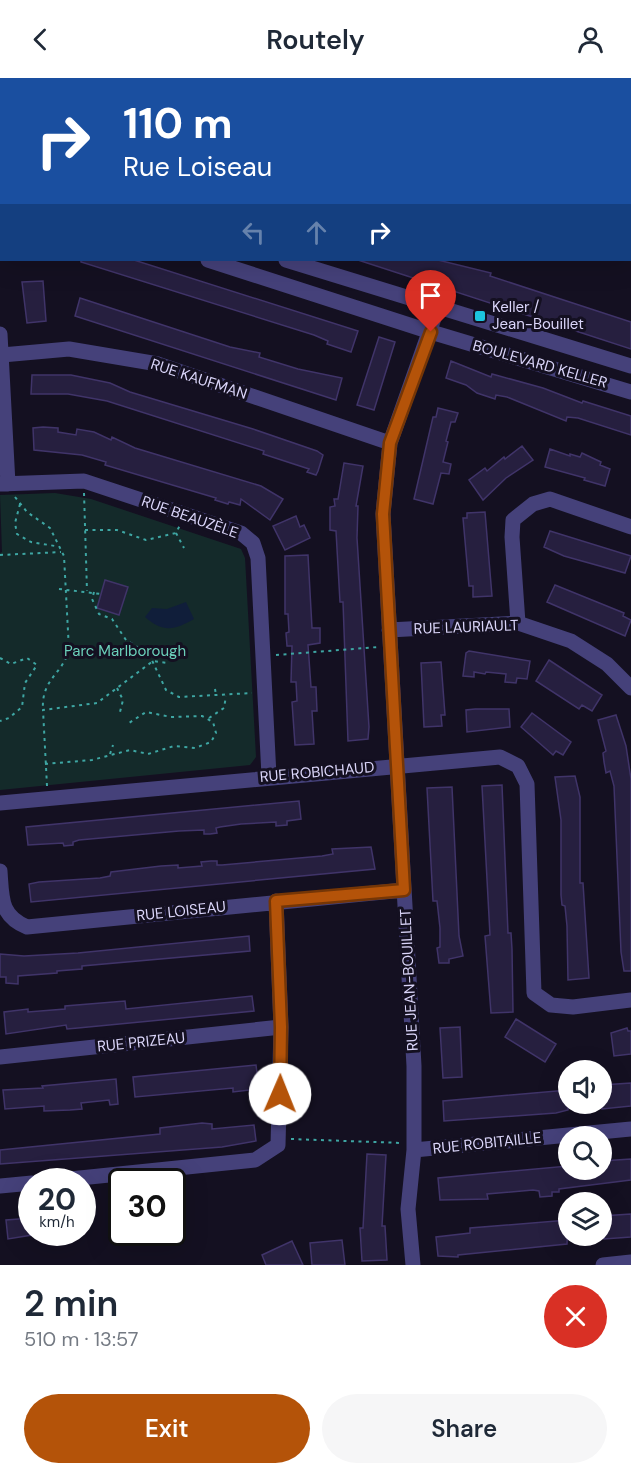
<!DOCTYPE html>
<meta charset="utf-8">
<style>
:root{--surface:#fff;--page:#f6f6f7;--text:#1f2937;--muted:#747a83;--accent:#b45309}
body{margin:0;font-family:"DM Sans",sans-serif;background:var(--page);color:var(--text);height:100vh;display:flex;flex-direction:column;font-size:22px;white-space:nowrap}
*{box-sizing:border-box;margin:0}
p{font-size:20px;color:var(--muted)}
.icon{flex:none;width:33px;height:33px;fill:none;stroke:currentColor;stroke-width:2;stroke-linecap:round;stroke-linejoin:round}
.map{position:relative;height:1187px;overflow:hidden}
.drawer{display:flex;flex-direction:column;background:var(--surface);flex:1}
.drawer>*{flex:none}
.top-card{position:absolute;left:0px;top:0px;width:632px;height:183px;box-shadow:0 6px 24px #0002;background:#1a4fa0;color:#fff;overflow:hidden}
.fabs{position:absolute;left:558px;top:982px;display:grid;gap:12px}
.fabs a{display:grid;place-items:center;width:54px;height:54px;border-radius:50%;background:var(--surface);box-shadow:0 6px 24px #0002;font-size:30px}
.speed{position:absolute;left:18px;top:1090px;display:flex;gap:12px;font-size:30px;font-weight:700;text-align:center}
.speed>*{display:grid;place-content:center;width:78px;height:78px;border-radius:50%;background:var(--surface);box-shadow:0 6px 24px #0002;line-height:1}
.speed small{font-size:15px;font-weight:400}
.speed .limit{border:3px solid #111;border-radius:9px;background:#fff;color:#111}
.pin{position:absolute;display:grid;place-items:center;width:51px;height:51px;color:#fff;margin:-62px -26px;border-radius:50% 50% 50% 0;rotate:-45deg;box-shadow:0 0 6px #0007}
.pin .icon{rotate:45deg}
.me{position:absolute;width:66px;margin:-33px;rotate:1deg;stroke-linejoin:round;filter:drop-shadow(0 0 4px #0008)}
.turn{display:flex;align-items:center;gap:21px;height:126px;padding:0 24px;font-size:27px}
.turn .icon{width:78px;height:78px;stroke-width:2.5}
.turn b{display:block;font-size:42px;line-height:51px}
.lanes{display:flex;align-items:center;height:57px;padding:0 24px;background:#0003;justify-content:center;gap:30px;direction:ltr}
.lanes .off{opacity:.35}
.round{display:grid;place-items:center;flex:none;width:63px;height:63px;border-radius:32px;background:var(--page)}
.summary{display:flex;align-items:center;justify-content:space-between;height:102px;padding:0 24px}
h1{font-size:36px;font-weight:600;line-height:45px}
.button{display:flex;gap:12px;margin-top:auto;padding:12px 24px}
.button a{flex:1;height:69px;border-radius:36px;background:var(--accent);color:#fff;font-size:24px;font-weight:600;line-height:69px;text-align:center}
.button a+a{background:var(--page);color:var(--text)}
header{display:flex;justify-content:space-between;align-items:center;height:78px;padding:0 24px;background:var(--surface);font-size:27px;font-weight:600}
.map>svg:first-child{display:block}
</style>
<header><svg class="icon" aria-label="back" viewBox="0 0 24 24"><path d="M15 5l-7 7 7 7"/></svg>Routely<svg class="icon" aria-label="person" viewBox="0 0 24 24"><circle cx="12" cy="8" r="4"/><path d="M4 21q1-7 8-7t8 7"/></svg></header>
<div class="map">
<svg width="631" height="1187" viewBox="0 0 631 1187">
<rect width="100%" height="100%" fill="#141021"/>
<path fill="#142a2a" d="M55,415L91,421L241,471L245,480L256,679L250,687L0,712V475L2,474L0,417Z"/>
<path fill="#101e3a" d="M186,524L194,541C175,552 163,555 145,539L152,530L167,531Z"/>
<path fill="#261f3f" stroke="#403469" stroke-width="1.5" d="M81,182H134L358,253L351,274L327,266L328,263L314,257L81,184Z
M358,182H438L491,195L490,198L631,244V271Z
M43,203L46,243L27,245L22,204Z
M80,220L230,269L260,275L259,279L298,291L342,300L336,322L75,238Z
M379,259L395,264L374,332L357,327Z
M451,283L491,299L492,296L543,310L582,325L583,323L631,338V357L578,340L567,339L566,343L507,319L496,317L495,321L477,315L466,307L446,300Z
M32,297H71L110,305L130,314L253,351L317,373L323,377L318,393L316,397L307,394L309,391L263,376L264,373L107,323L68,316H31Z
M438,330L458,335L455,344H451L446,363L448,364L443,384L451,386L449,396L441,395L433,426L414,421L433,339H436Z
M43,349L58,350V354L76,357L77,351L94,354L111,362L112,359L135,370L261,408L283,421L270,442L241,421L240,427L229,424L228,426L215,422L216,420L105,387L106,384L82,377L34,372L33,350Z
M522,368L533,382L506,400L483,422L469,402L485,390L487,393L504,379L505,381Z
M550,371L570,378V376L580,379L582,375L601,384L600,387L610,391L605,408L584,402L585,400L545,389Z
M344,385L363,388L356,428H358L357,460L369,649L368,661L348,663L343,524H340L336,453L330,452V429L335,428L334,421H338Z
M485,434L492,518L473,519V508H469L463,440H467V435Z
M296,438L300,449L304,447L310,460L285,472L273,448Z
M550,453L631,478L625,495L564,478L544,469Z
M308,477L312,550H320V565L308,567L311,609H316L317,633H312L314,666L295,667L292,624L297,623L296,604H291L292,568H287L286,555L289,554L288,536H285V478Z
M105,502L128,509L119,537L97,530Z
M555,507L624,535L623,538L631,542L625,558L547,524Z
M469,573L530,583L527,601L517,600L516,605L505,604L506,596L486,594L485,596L474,594V599L463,598L466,575Z
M549,582L602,617L592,633L582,627L579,631L536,603Z
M441,584L445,637H441L442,648L424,649L421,585Z
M475,631H509L510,649L467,654L466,632Z
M532,635L571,664L563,677L556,673L553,677L521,649Z
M616,637L626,668L631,701V893H624L621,874L614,708L610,693L606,695L604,684L603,675L606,673L598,642Z
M575,698L580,719V805H583L589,900L568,902L567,848L565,828L562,827L561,817V742L555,699Z
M502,707L508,855H511L512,871L513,934L491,935L485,858L490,857L482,708Z
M452,709L459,858L463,878L449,881V885H439L437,870L440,869V850L437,823H433L427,710Z
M299,723L301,741L287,743V747L276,748V744L241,746L220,749L216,750L217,755L210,756H204V752L179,753L79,762L73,764V767L64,768L63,765L28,767L26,749Z
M371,769L375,791L31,824L29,806L39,804L100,800L110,798L111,794L161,788L178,787V790L202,788L201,784L211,783H217V787H222L322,778L333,776L332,771Z
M249,858L250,873L82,888V891L57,893V895L18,898V906L6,905V899H0V876L24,878L78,875Z
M252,918L254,933L78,950L67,951L66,947L6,956L4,934L28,931V934L65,931V928L125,923L126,931Z
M516,941L556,966L545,984L505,959Z
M460,949L462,999L443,1000L440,950Z
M627,950L628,953H631V976L614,978L611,955Z
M256,987L259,1011L233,1014V1010L135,1019L133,999Z
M116,1001L118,1026L110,1027L109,1022L81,1025L82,1031L70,1032L44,1033V1028L5,1031L3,1012L43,1010L42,1008Z
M631,1005V1028L602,1031V1007Z
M568,1012V1032L556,1035L444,1043L443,1023Z
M202,1045L212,1046V1051L254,1047L256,1063L222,1069L0,1086V1072L160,1056V1050Z
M367,1076L386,1077L382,1148H385L387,1182L362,1183L360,1150H363Z
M631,1081V1102L559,1111V1114H552V1118L540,1119L539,1113L533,1112L487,1116L488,1121L440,1122L438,1100L568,1088V1092H602V1083Z
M631,1136V1159L604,1161L602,1138Z
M32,1140V1157L8,1161L6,1142Z
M568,1142L567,1166L458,1177V1179L438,1178L436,1159L470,1155V1150Z
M342,1162L345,1187H312L310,1165Z
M292,1163L303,1187H266L262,1177Z"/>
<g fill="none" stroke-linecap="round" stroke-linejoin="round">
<path stroke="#3ea6a3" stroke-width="2" stroke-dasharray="3 4.5" stroke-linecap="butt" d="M141,0L145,2
M630,155H631
M84,415L87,513
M15,419L27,434L50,450L64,478L69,572C62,597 41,601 43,632
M20,426L15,445L17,456L31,464L55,468
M85,452H117L146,462L176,455L180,447
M176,455L184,470
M0,477L61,474
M59,511L101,516
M94,514L92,521L99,536L112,541L126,562L149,576L166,612L179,619L252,615
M276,577L378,569
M0,580L11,586L27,580L37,587L25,605L22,629L9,640L0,643
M117,610L123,622L120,634
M215,611L216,617
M209,640L224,630L226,618
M110,676L113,667
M45,686L92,682L130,672L148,676L174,668L195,670L211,664L216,655L213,644L202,638L171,639L146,634L129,645
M47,708L43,632L97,625L153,583L168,585
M291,1061L402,1065"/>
<path stroke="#45417a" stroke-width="15" d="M0,85L2,86
M0,107L2,108
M0,136L2,133
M208,182L431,254L631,314
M286,182L631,288
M0,256L8,406
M2,277L69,271L158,286L390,365
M0,406L84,403L241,455L253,465L258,480L269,698
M518,545L512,459L513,442L533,426L550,421L631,449
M389,552L518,545L571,563L607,586L631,610
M0,725L500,679L518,688L527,706L534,915L551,927L573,929L631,922
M0,793C2,820 0,838 27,849L404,812
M0,979L281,949
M414,1072L631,1051
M41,1104L255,1082L278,1067L281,949L276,823
M0,1108L32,1105
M413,1187L408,1131L414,1072V988L383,436L390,365L438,229
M603,1187L631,1184"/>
<path stroke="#1cc5df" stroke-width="1.5" d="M412,0L417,2
M437,0L442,2
M630,71H631"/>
</g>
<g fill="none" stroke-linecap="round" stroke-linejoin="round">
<g stroke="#753606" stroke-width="15">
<path id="route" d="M280,1016L281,949L276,823L404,812L383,436L390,365L431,254"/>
</g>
<use href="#route" stroke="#b45309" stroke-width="10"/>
</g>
<rect fill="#1cc5df" stroke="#141021" stroke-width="2" x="474" y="232" width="12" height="12" rx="3"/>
<g text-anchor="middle" stroke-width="6" stroke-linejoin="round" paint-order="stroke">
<g font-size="15" fill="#dbd6fa" stroke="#141021" text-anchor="start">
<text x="492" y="234">Keller /<tspan x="492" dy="17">Jean-Bouillet</tspan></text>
</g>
<g font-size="15" fill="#dbd6fa" stroke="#141021">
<text transform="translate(540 286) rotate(16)" y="5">BOULEVARD KELLER</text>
<text transform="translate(199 301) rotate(18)" y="5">RUE KAUFMAN</text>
<text transform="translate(190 439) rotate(19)" y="5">RUE BEAUZÈLE</text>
<text transform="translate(466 549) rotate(-2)" y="5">RUE LAURIAULT</text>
<text transform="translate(317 694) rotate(-5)" y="5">RUE ROBICHAUD</text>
<text transform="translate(181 833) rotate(-6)" y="5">RUE LOISEAU</text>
<text transform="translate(409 902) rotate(-93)" y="5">RUE JEAN-BOUILLET</text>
<text transform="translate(141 964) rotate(-6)" y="5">RUE PRIZEAU</text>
<text transform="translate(487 1065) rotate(-6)" y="5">RUE ROBITAILLE</text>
</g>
<g font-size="15" fill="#6bd0ba" stroke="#141021">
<text x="125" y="578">Parc Marlborough</text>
</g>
</g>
</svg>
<div class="fabs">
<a><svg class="icon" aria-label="sound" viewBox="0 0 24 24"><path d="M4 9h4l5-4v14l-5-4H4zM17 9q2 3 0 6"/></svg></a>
<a><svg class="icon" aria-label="search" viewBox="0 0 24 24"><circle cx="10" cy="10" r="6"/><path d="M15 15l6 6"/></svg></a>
<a><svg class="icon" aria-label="layers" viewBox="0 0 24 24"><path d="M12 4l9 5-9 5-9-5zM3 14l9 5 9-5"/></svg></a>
</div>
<div class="speed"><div>20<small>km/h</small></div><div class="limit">30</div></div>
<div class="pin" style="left:431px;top:254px;background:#d93025"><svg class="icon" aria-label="arrive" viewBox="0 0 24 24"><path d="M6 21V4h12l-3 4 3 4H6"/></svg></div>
<svg class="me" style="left:280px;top:1016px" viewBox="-20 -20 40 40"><circle r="19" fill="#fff"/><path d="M0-13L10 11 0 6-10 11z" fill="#b45309"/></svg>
<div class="top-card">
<div class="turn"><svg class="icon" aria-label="right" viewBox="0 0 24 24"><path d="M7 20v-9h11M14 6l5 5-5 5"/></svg><div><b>110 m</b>Rue Loiseau</div></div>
<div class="lanes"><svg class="icon off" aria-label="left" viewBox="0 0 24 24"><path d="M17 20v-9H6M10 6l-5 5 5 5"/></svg><svg class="icon off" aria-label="ahead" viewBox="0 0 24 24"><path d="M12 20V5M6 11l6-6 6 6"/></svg><svg class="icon" aria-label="right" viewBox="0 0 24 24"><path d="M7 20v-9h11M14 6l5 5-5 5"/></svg></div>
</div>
</div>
<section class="drawer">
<div class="summary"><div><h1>2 min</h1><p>510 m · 13:57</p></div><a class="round" style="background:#d93025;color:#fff"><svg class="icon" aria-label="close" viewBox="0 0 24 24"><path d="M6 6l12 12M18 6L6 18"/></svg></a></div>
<div class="button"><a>Exit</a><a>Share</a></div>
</section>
